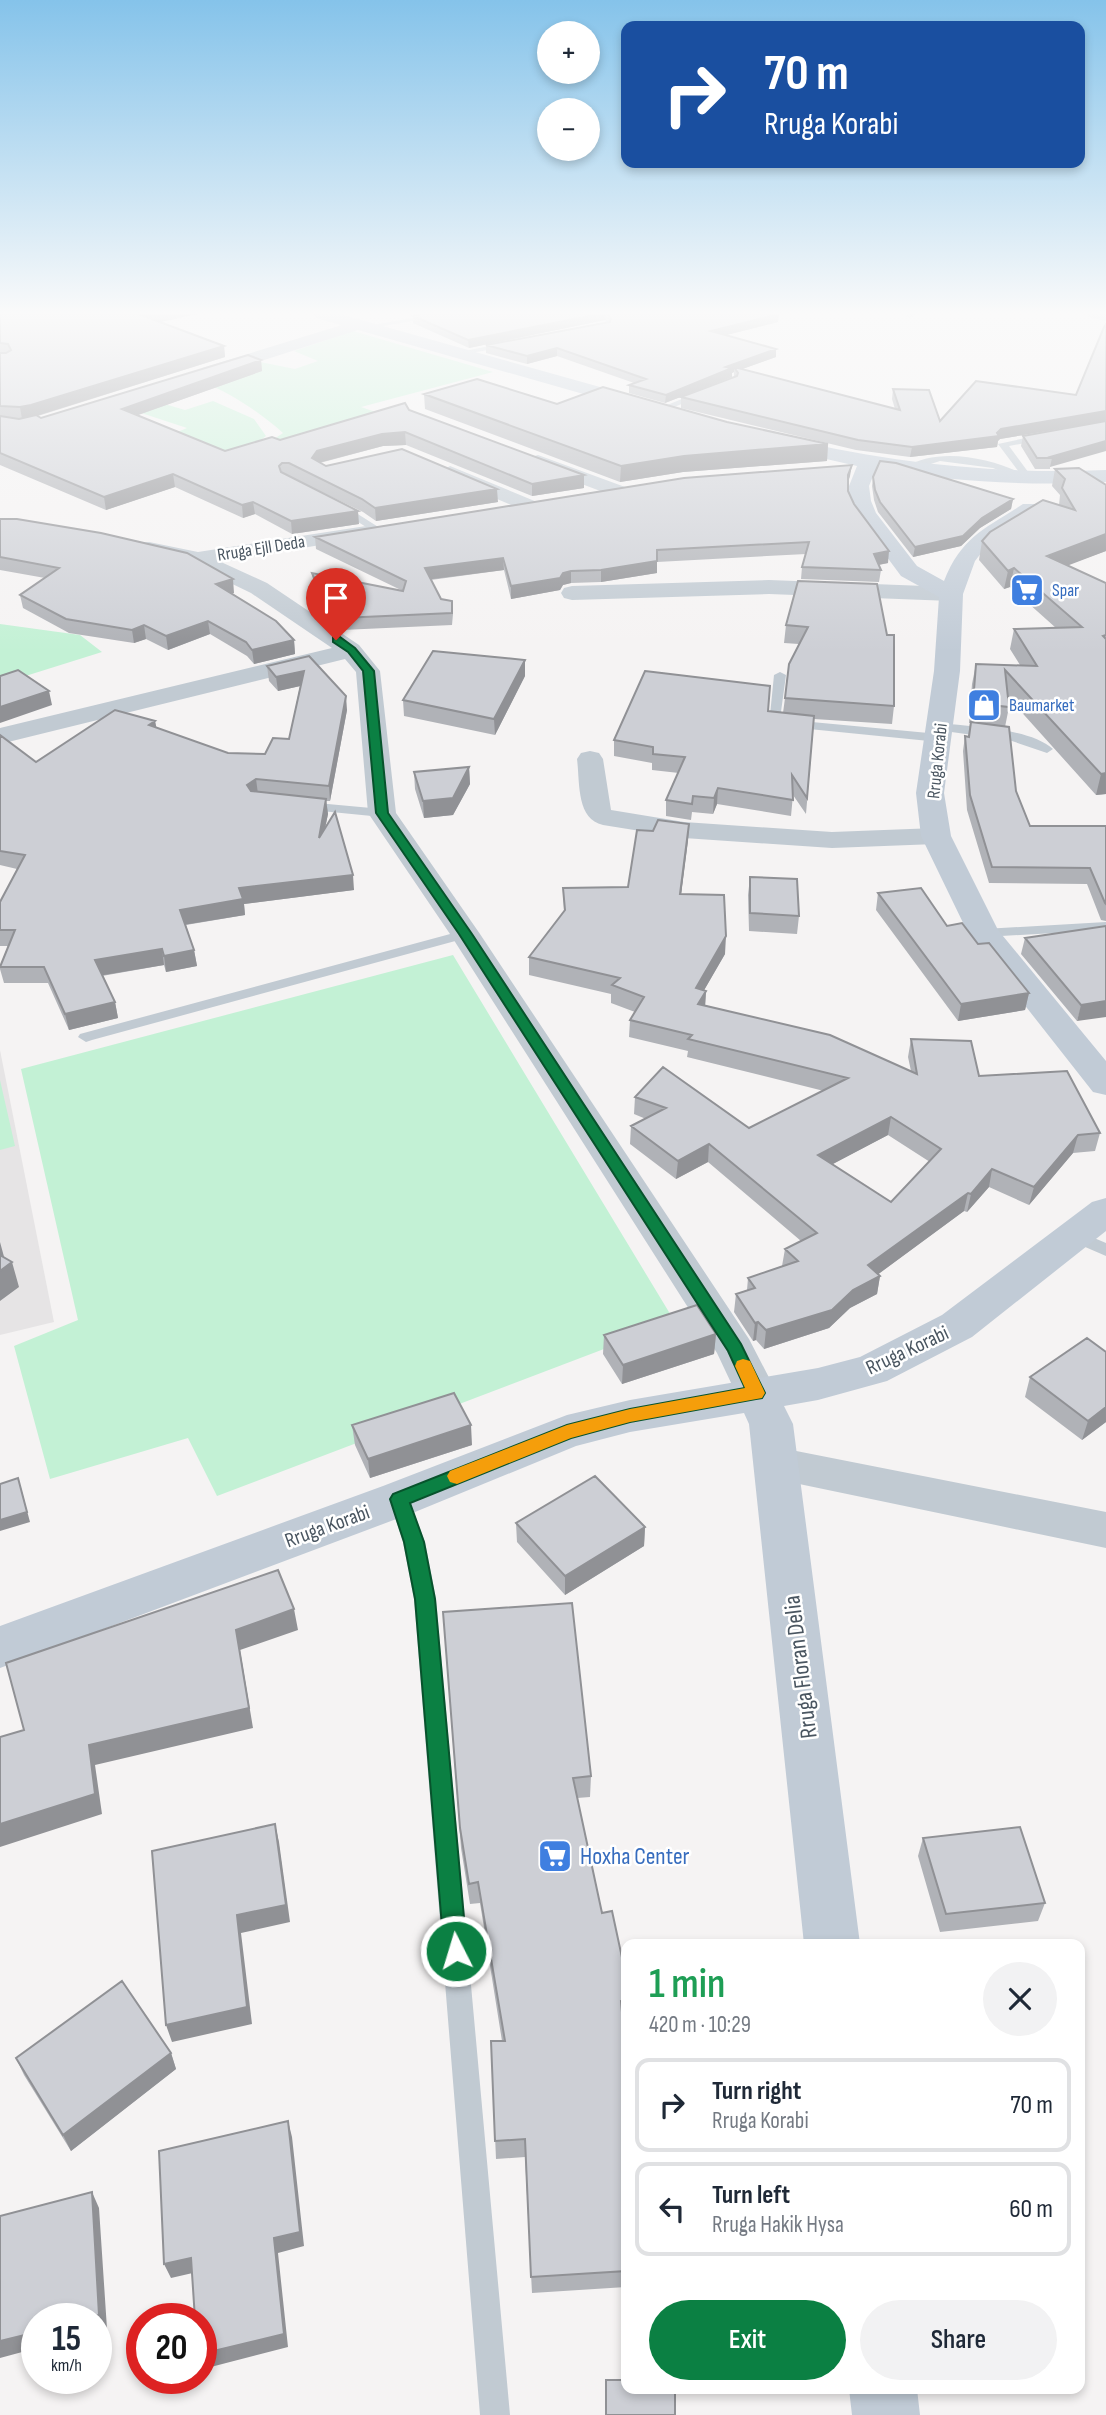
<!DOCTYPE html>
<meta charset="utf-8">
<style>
:root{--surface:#fff;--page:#f2f2f3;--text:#1f2937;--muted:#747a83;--line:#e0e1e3;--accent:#0b8043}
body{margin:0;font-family:"Sofia Sans Condensed",sans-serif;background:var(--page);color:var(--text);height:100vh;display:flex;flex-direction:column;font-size:26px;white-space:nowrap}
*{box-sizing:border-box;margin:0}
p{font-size:23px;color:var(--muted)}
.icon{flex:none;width:38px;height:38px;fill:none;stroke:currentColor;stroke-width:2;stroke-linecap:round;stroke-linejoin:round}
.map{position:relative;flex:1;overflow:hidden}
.drawer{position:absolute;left:621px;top:1939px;width:464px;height:455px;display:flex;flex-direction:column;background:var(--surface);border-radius:14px;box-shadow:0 4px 10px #0003}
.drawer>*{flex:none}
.banner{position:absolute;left:621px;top:21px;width:464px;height:147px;border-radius:14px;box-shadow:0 4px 10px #0003;background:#1a4fa0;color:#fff;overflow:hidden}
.tools{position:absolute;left:537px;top:21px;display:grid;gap:14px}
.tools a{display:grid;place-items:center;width:63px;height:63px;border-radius:50%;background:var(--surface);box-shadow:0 4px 10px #0003;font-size:35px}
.speed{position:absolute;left:21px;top:2303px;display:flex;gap:14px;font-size:35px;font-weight:700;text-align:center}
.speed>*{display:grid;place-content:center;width:91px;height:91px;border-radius:50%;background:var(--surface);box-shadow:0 4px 10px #0003;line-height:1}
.speed small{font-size:18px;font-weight:400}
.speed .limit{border:10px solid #d22;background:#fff;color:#111}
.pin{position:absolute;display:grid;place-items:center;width:60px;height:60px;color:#fff;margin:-72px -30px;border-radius:50% 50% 50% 0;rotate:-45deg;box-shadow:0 0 7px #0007}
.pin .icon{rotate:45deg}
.me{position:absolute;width:77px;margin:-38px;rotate:355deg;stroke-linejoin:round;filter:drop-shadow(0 0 5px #0008)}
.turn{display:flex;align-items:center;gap:24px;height:147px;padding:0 28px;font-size:32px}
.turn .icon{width:91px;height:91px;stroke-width:2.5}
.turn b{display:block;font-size:49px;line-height:60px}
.round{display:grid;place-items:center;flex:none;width:74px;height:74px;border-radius:37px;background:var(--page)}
.summary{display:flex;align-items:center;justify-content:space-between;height:119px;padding:0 28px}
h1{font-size:42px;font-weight:600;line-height:52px;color:#1e9e55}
.action{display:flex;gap:14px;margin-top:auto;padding:14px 28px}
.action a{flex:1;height:80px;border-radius:42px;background:var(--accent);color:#fff;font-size:28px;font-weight:600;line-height:80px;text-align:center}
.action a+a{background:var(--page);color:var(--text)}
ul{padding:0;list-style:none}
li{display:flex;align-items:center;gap:21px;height:94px;margin:0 14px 10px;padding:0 14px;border:4px solid var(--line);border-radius:14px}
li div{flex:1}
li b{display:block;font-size:26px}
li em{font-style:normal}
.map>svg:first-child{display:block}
</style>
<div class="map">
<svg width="1106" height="2415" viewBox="0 0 1106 2415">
<rect width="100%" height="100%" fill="#f5f3f3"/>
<path fill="#e6e4e5" d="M0,1050L54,1322L0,1335Z"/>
<path fill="#c3f1d5" d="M353,331L493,372L361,407L393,418L265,445L283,433C258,411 231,393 200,381L260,362L295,369L318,361L294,351Z
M144,398L185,410L213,401L254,419L266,436L257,443L200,458L156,441L187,428L120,406Z
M0,624L80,635L102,652L0,684Z
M453,955L675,1322L217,1496L188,1438L50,1479L14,1346L78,1320L21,1069Z
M0,1080L15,1146L0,1150Z"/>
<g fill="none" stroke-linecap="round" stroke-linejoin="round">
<path fill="#c1cad2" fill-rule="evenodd" d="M434,314H452L366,329L362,327Z
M908,314H917L910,318L906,316Z
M509,342L512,346L459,355L455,353Z
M699,392L706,394L662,412L655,410Z
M1044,434L1047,435V439L1009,446L1034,480L1029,483L993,468L940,461L909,471L904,468C936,447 986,457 1019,472L998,444Z
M336,504H342L383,530L374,532L336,508Z
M780,672L786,675L780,719L939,734L945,738L939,742L769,725L774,675Z
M941,723C972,727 1030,728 1053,749L1047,753L1009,740L937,730L935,727Z
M306,802L382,809L389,813L382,817L301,809L299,806Z
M1106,922V930L984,937L977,933L984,929Z
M465,930L472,934L470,937L92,1040L86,1042L78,1037L80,1034Z
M1075,1230L1106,1243V1256L1069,1240L1066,1236L1069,1232Z
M399,1491L406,1493L409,1499L425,1542L436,1599L510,2415H480L414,1599L403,1542L389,1499L392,1493Z"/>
<path fill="#c1cad2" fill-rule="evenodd" d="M1087,314H1106V321L1089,317Z
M358,320L364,322L366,325L364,328L214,376L208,377L199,372L202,368Z
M538,455L625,487L628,491L625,495H611L531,465L528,461L531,457Z
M450,466L537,502L540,506L537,510H523L443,476L440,472Z
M366,526L373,528L377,532L373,536L221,562L267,583L359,645L380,671L396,813L480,934L749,1339L777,1393L771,1404L756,1408L741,1404L717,1353L450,934L368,813L356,672L345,659L0,744V728L332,648L251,593L191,564L141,553L138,548L141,543L149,542L198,552Z
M769,580L951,587L959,589L962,594L959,599L951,601L769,594L572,600L564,598L561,593L564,588L572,586Z
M590,751L599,753L603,759L611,810L684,822L832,832L936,828L946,830L950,836L946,842L936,844L832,848L684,838L603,825C576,819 580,782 577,759L581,753Z
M776,1447L1106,1512V1548L761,1476L755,1464L761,1452Z"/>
<path fill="#c1cbd6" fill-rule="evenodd" d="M314,314H340L650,401L652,405L650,409H636L316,318Z
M776,436C885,462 994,475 1106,470V482C1029,486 953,482 876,469L869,486L871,501L876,513L917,566L944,581C962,536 985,529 1023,504H1039L1042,509L985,548L975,561L963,594L960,671L944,793L951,836L998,930L1106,1061V1095L1093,1092L968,933L921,836L916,793L934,671L939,597L901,576L855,514L849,501V486L857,466L769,446L766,442L769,438Z
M1106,1198V1231L972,1337L887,1381L818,1400L784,1406L793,1424L860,1944H804L749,1424L744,1413L630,1432L576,1446L415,1512L0,1668V1626L383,1486L567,1415L630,1400L818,1368L860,1357L942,1315L1092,1202Z
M849,2389H917L920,2415H852Z"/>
</g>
<path fill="#b0b2b7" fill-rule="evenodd" d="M0,314H197L160,322L224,346L225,357L38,416L41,418L261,360L262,371L138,415L225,451L280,440L409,410L584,475V488L532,496L406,445L383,446L320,463L326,466L498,502L376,521L363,512L288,476L359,524L292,534L255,514L243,518L175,487L106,510L0,465Z
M416,314H778V322L726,335L776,349V357L742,369L895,409L892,399L893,389L940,421H1106L1000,439L998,441L997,447L910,457L856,450L681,408V397L734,377V372L732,373V377L665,403L629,393V385L634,383L557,356L527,364L486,353V345L607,322L605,320L469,348L413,323V316Z
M424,394L557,404L727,422L828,444L827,461L683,472L620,482L425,409Z
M1106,421L1050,467V469H1035L1021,446L1023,436Z
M1055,469L1106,485V551L1067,565L1106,583V794L1096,795L1008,697L1009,707L1005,727L1016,791L1030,826H1106V921L1101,920L1087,884L989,883L967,810L963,751L965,736H968L970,723H969L972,684L976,664L1020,665L1010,649L1014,629L1056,628L1010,587L1004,589L979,560L982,541L1059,505L1060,495L1052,486Z
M850,476L848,483V491L854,504L888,563L879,565L881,570L879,582L801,579L802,567L806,554L657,562V573L601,582L571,583L563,585L560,590L511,599L504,570L431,580L441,599L453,614L452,625L342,630L328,621L314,586L312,573L403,591L316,549L315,537Z
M873,477L1013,499L1011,509L980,528L961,546L913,557L878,512L874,500L872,486Z
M0,519L234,593H232L294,640L295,654L254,664L247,656L210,634L168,650L146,639L134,643L69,633L23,608L20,595L45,578L0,570Z
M798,581L894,706L892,724L814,719L806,814L793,795L791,816L717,804L713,814L692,812L691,820L666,816V800L679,773L652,770V763L614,756V740L768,711L783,713L785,698L799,644L784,643L786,625Z
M267,666L347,710L330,801H326L328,814L325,828L354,890L244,904L245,915L186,925L194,950L197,966L166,972L164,965L102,976L115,1002L118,1018L69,1030L48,983H4L0,969V966L8,946H0V902L17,869L0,865V735L36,762L155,721L156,728L228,753L265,754L289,739L300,686L278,691L269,681Z
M525,676L495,735L404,716L403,700Z
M469,767L470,784L453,815L424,818L415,789L414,772Z
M689,824L681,894L725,954L704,990L706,991L705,1005L911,1071L908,1057L911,1039L979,1076L1100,1133L1095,1151L1073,1153L1029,1205L989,1187L967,1212L964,1211L878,1274L880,1276L877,1294L850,1308L829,1328L764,1349L756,1340L753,1341L734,1312L736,1294L747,1290L748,1278L782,1266L785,1249L801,1241L708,1162L676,1179L630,1144L631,1126L646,1119L634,1114L635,1097L749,1128L824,1091L687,1057L688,1051L629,1037L630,1020L635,1012L611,1003V994L529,975V957L564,912L563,888L628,887L653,831ZM888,1135L930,1162L891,1202L832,1164Z
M750,877L799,916L797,934L749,931L748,895Z
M878,893L947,926L978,944L1029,993L1025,1010L958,1021L876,910Z
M1106,926L1077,1021L1021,954L1025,938Z
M716,1334L714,1354L622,1384L603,1354L604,1335Z
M1030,1377L1106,1422L1082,1440L1025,1397Z
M352,1425L472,1445L370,1478L355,1445Z
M516,1523L645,1527L644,1546L565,1595L517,1542Z
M443,1612L591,1776L590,1797L577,1798L602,1913L626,1976V2019L623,2020L626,2056V2287L532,2293L525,2157L496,2159L491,2041H502L480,1903L470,1904L461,1848Z
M923,1838L1045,1903L1038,1921L940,1932L918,1856Z
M171,2053L176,2069L71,2151L24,2075L16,2058Z"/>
<path fill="#909195" d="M146,314H197L142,326L141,315Z
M599,314H606L605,320L469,348L468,340Z
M779,314L778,322L711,339V331Z
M224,346L225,357L33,417L22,419L20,407Z
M557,348V356L527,364V356Z
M776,349V357L737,371L734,367V372L732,373V377L665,403L666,395L726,367Z
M261,360L262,371L124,420L122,409Z
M1106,411V421L1000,439L998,441L997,447L910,457L912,447L997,433L1001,429Z
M405,432L406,445L383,446L318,463L312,458L317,451L382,434Z
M1106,441V451L1050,467L1052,458L1050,457Z
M828,444L827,461L683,472L620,482L621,466L684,456Z
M852,465L850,476L846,486L848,475Z
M173,474L175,487L106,510L104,497Z
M584,475V488L532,496V484Z
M497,489L498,502L376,521L375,508Z
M1013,499L1011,509L980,528L961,546L913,557L915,547L982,518Z
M253,502L255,514L243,518L242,505Z
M358,511L359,524L292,534L291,521Z
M1106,534V551L1043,575L1047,556Z
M889,551L888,563L872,566L874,554Z
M503,558L504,570L425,580V568Z
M657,561V573L601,582V570Z
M1014,568L1010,587L1004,589L1008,571Z
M571,571V583L563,585L560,590L511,599V586Z
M233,579L234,593L218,598L216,584Z
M208,621L210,634L168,650L166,636Z
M144,625L146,639L134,643L132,630Z
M294,640L295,654L254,664L252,650Z
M525,660V676L495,735L494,719Z
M304,671L305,685L278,691L276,677Z
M49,691L52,705L0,723V707Z
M346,696L347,710L330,801L329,786Z
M155,721L158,735L149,725Z
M469,767L470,784L453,815L424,818L423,801Z
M1106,773V794L1096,795L1101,774Z
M256,779L258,794L248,800L247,785Z
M718,788L717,804L713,814L714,798Z
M326,799L328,814L320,853L319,838Z
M689,824L688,841L679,911L680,894Z
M353,875L354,890L244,904L245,915L183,925L180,910L239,888Z
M726,936L725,954L695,1006L696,988Z
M162,949L164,965L98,976L95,960Z
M194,950L197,966L166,972L164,956Z
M706,991L705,1008L698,1004Z
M1029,993L1025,1010L958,1021L961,1004Z
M1106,1001V1017L1077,1021L1081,1005Z
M115,1002L118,1018L69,1030L65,1014Z
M891,1117L888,1135L816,1173L818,1155Z
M1078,1135L1073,1153L1029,1205L1034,1187Z
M709,1144L708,1162L676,1179L678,1161Z
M992,1169L989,1187L967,1212L971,1194Z
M968,1193L964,1211L865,1284L868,1265Z
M0,1242L6,1264L0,1271Z
M12,1262L19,1287L0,1301V1271Z
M880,1276L877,1294L850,1308L829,1328L764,1349L766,1330Z
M758,1322L756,1340L753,1341L755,1323Z
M716,1334L714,1354L622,1384L623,1365Z
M1106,1407V1422L1082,1440L1088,1421Z
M471,1425L472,1445L370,1478L368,1459Z
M21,1488L30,1522L0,1531V1520Z
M645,1527L644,1546L565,1595V1576Z
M294,1609L298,1630L240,1650L253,1728L95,1765L102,1814L0,1847V1824L89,1745L236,1630Z
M275,1824L279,1842L290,1922L241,1933L252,2024L172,2042L166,2025L237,1915Z
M171,2053L176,2069L71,2151L63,2135Z
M288,2121L292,2137L304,2246L278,2253L288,2347L203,2369L201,2364V2354L274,2238Z
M92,2192L99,2208L107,2329L96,2332V2319H85Z
M191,2258L197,2272L171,2278L164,2264Z
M37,2332V2348L0,2358V2341Z"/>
<path fill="#cdcfd5" stroke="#909195" stroke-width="2" fill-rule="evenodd" d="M0,314H146L141,315L224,346L31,405L20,407L0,406V353H6L11,350L8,344L0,343Z
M422,314H599L468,340L413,316Z
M607,314H779L711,331L776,349L726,367L732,368L666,395L629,385L646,379L557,348L527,356L486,345L610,322L611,318Z
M1106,324V411L1001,429L997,433L999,436L912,447L858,440L681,397L737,376L738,373L734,367L900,410L893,389L929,390L940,421L976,381L1076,395L1104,327Z
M248,355L261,360L122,409L225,451L272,437L280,440L405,403L409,410L584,475L532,484L405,432L382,434L317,451L312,458L326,466L402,449L497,489L375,508L362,499L289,463H282L279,466L281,472L358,511L291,521L253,502L242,505L173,474L104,497L0,453V416L19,419L36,415L41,418Z
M477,379L557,404L603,387L727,422L828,444L684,456L621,466L424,394Z
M1106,421V441L1050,457L1052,458H1037L1023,436Z
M880,461L896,463L1013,499L982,518L963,536L915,547L880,502L875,490L873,477Z
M852,465L848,475V491L854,504L889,551L874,554L881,570L802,567L809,542L657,550V561L601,570L571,571L563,573L560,578L511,586L503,558L425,568L441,599L452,601V613L341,618L327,608L312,573L403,591L406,581L315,537L684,478Z
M1079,468L1106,485V534L1047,556L1106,583V635L1103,636L1106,639V773L1101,774L1005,670L1009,707L973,703L976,664L1037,666L1014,629L1082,627L1014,568L1008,571L982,541L990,532L1043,500L1075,510L1062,488L1065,479L1055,469Z
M0,519H17L101,533L187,553L233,579L216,584L276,621L294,640L252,650L246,642L208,621L166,636L144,625L132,630L66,619L20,595L59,568L0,557Z
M798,581L877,584L887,635H894V706L785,698L789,664L808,627L786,625Z
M433,651L525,660L494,719L403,700Z
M309,656L346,696L329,786L256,779L247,785L251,791L326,799L319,838L335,812L353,875L239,888L243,899L180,910L194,950L164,956L162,949L95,960L115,1002L65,1014L44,967H0L15,930H0V902L25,855L0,851V735L36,762L115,710L155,721L149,725L228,753L265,754L273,738L289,739L304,671L276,677L267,666Z
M18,670L49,691L0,707V676Z
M645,671L770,686L768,711L814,716L807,798L792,775L793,800L718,788L714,798L693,796L692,804L666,800L685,757L653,754V747L614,740Z
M971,722L1009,727L1016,791L1030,826H1106V904L1105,903L1090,868L992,867L970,795L965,736L969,737Z
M469,767L453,798L423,801L414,772Z
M658,820L689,824L680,894L724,895L726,936L696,988L706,991L698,1004L830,1035L917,1074L911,1039L971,1041L979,1076L1067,1071L1100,1133L1078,1135L1034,1187L992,1169L971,1194L968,1193L868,1265L880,1276L853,1290L832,1310L766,1330L758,1322L755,1323L736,1294L755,1288L748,1278L798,1261L785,1249L817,1233L709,1144L678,1161L631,1126L666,1108L635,1097L663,1067L749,1128L848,1078L688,1039L692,1035L630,1020L644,997L612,985L620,978L529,957L565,910L563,888L628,887L637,830L653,831ZM891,1117L941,1149L891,1202L818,1155Z
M750,877L797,879L799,916L750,913Z
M921,888L947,926L962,923L978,944L989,943L1029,993L961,1004L878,893Z
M1106,926V1001L1081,1005L1025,938Z
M0,1255L12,1262L0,1271Z
M697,1305L716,1334L623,1365L604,1335Z
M1087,1338L1106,1352V1407L1088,1421L1030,1377Z
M454,1393L471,1425L368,1459L352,1425Z
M595,1476L645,1527L565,1576L516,1523Z
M18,1478L27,1512L0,1520V1484Z
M278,1570L294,1609L236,1630L249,1708L89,1745L95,1794L0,1824V1737L24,1730L6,1663Z
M572,1603L591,1776L573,1778L602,1913L612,1911L626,1976V2000L621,2001L626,2056V2271L531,2277L525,2139L495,2141L491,2041H505L478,1882L469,1884L460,1828L443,1612Z
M275,1824L286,1905L237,1915L247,2007L166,2025L152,1851Z
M1020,1827L1045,1903L946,1914L923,1838Z
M122,1981L171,2053L63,2135L16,2058Z
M288,2121L300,2232L274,2238L284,2334L201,2354V2319H195L191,2258L164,2264L159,2151Z
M92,2192L99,2315L85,2319H37V2332L0,2341V2216Z
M606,2380H626V2389H675V2415H606Z"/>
<linearGradient id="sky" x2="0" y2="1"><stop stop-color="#85c3ea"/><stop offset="0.48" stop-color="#fafafa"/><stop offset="1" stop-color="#fafafa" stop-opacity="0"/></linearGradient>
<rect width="1106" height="652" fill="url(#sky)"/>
<path fill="#0b8043" stroke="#07532c" stroke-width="2" d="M333,637H340L355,648L374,671L388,813L472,934L741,1344L765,1393L762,1398L756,1399L630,1422L571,1438L410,1503L424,1542L435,1599L467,1951L464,1960L456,1963L447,1960L444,1951L415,1599L404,1542L390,1499L393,1494L567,1425L630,1409L745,1388L728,1351L459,934L376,813L363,671L348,652L333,642Z"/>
<path fill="#f59e0b" d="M743,1359L750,1361L765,1393L762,1398L630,1422L571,1438L457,1484L450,1482L447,1476L450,1471L567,1425L630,1409L745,1388L735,1366L737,1361Z"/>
<defs>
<g id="supermarket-square" transform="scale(1.75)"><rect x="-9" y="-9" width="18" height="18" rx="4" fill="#3f7fe0" stroke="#fff"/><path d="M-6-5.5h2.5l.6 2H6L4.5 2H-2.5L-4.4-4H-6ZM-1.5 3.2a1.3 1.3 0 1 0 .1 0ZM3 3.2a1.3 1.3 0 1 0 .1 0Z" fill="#fff"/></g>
<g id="shop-square" transform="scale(1.75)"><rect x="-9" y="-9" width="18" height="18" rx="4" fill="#3f7fe0" stroke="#fff"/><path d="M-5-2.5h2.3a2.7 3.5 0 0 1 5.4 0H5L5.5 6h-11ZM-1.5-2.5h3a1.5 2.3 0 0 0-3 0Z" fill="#fff"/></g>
</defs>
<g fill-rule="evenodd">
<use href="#supermarket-square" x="1027" y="590"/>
<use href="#shop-square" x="984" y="705"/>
<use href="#supermarket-square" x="555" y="1856"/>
</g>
<g text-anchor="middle" stroke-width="5" stroke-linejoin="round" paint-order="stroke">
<g font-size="18" fill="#4a5661" stroke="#fff">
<text transform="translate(261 548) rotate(-9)" y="6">Rruga Ejll Deda</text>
<text transform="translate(937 761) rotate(-84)" y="6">Rruga Korabi</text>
</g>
<g font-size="18" fill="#366cbe" stroke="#fff" text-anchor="start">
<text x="1052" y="596">Spar</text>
<text x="1009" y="711">Baumarket</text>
</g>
<g font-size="21" fill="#4a5661" stroke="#fff">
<text transform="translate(907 1350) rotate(-25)" y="7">Rruga Korabi</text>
<text transform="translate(327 1526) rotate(-20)" y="7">Rruga Korabi</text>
</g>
<g font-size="24" fill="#4a5661" stroke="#fff">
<text transform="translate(800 1667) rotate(-97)" y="8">Rruga Floran Delia</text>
</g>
<g font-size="24" fill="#366cbe" stroke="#fff" text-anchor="start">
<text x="580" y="1864">Hoxha Center</text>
</g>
</g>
</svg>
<div class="tools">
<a>+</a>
<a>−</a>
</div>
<div class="speed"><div>15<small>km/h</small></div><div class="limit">20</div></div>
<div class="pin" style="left:336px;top:640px;background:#d93025"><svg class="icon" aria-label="arrive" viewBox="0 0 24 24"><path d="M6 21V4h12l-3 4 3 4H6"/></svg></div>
<svg class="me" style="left:456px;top:1951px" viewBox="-20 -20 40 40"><circle r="17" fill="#0b8043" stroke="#fff" stroke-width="3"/><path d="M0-11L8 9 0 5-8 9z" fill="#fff"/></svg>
<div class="banner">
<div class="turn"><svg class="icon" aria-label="right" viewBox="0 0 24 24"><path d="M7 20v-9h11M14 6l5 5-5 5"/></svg><div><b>70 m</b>Rruga Korabi</div></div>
</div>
<section class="drawer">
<div class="summary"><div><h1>1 min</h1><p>420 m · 10:29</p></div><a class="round"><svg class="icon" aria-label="close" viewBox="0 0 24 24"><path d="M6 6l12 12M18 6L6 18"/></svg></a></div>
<ul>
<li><svg class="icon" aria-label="right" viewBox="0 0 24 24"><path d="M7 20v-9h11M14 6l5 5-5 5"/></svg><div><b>Turn right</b><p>Rruga Korabi</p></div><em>70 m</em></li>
<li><svg class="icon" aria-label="left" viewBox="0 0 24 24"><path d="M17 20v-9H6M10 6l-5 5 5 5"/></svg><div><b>Turn left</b><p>Rruga Hakik Hysa</p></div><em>60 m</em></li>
</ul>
<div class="action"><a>Exit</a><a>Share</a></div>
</section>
</div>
